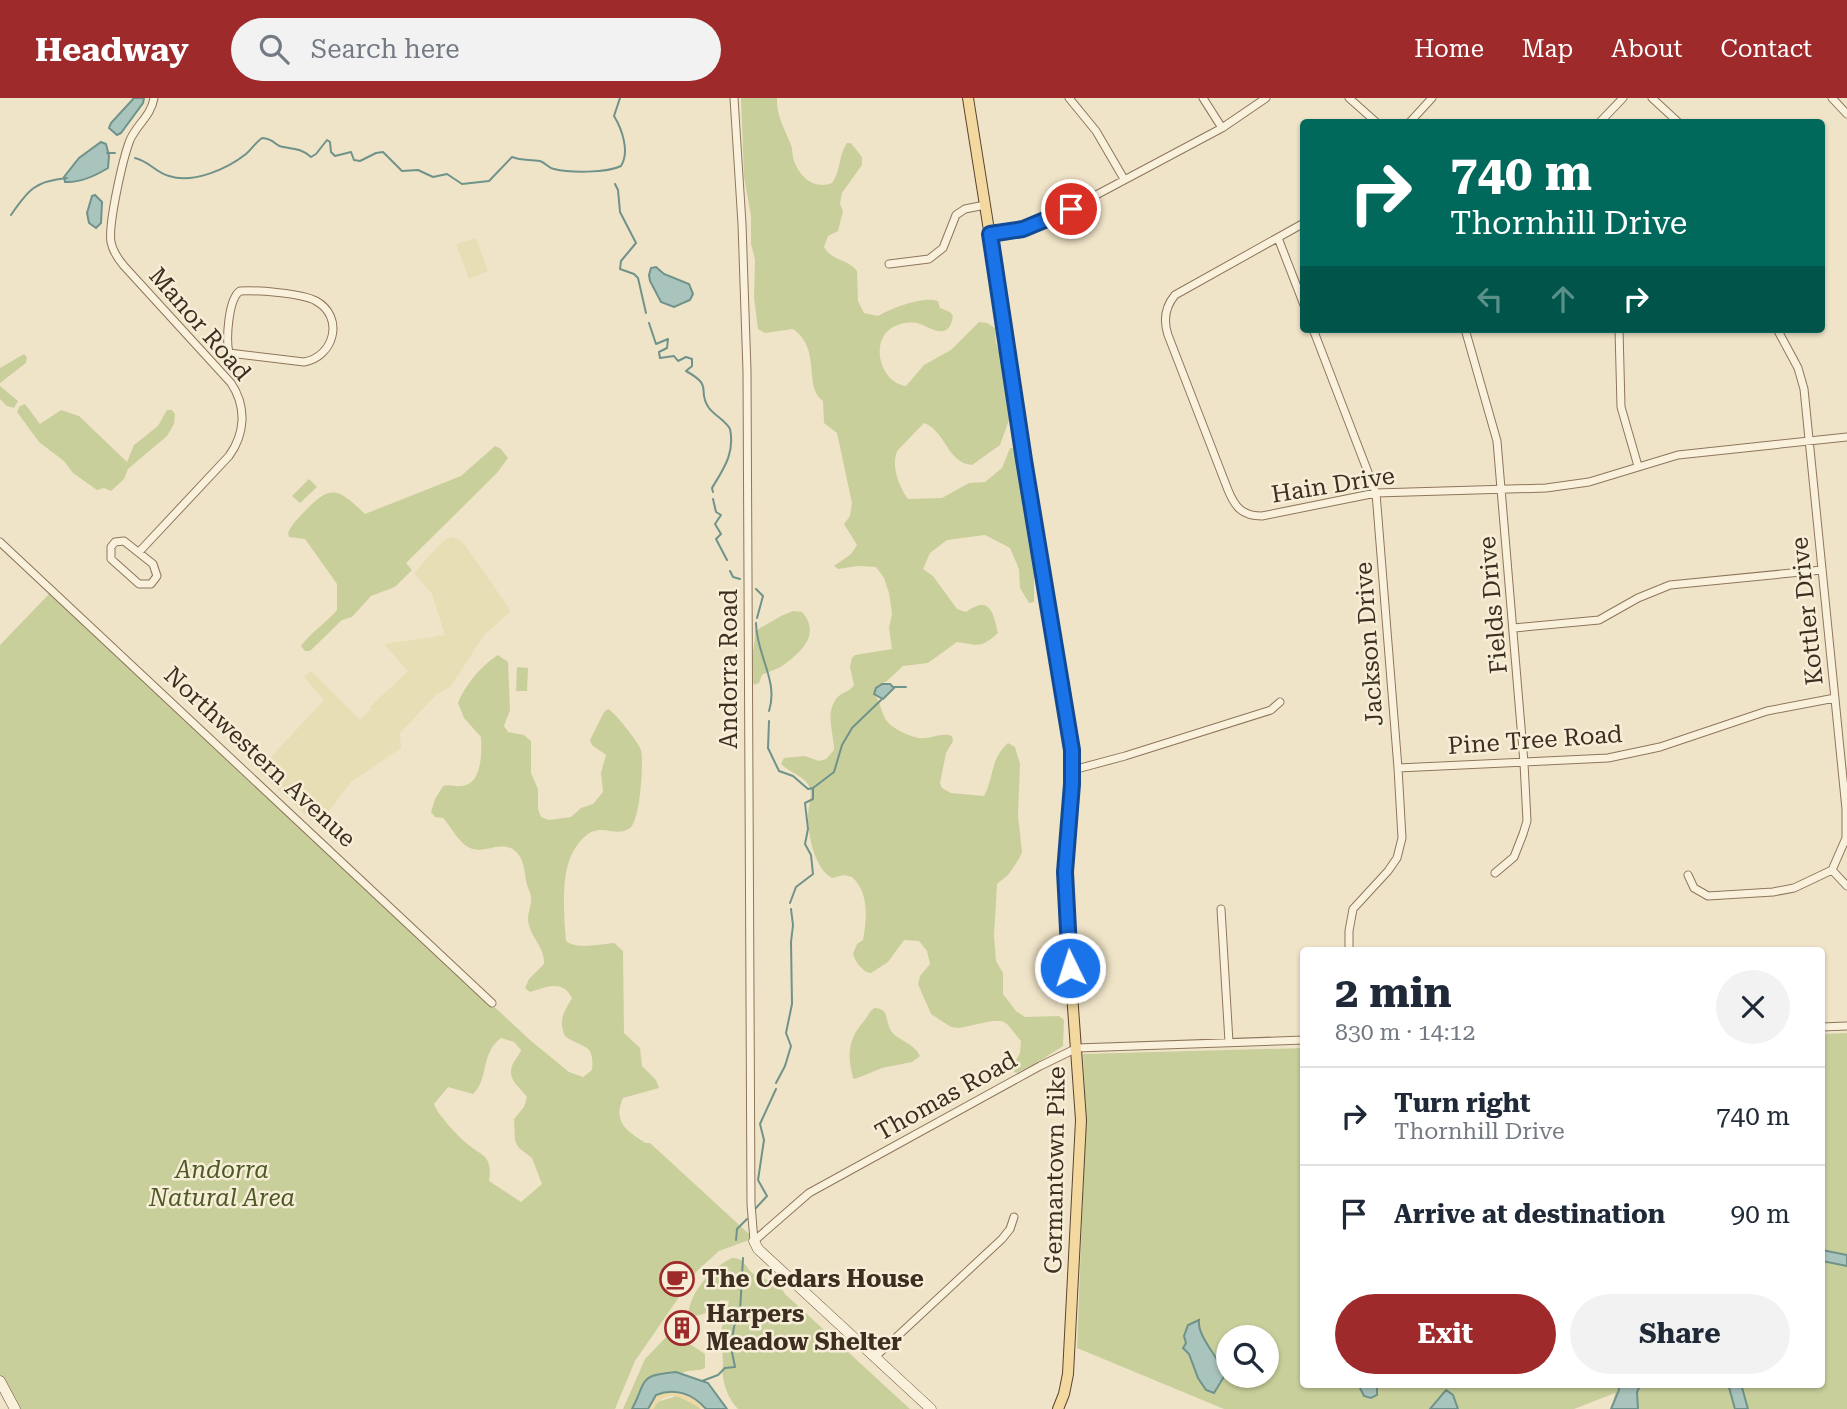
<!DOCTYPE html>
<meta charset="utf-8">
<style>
:root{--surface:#fff;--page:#f2f2f3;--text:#1f2937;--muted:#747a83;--line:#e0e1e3;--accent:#9e2a2b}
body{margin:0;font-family:"Roboto Serif",serif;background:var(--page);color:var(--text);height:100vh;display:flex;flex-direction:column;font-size:26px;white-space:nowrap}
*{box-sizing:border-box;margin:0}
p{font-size:23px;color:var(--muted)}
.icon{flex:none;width:38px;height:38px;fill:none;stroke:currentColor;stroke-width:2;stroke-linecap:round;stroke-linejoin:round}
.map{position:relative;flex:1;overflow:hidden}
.drawer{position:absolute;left:1300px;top:849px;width:525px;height:441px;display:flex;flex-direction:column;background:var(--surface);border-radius:7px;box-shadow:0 2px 5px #0004}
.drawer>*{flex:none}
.hud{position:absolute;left:1300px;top:21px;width:525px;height:214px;border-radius:7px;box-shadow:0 2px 5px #0004;background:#00695c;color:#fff;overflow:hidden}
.tools{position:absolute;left:1216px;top:1227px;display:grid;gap:14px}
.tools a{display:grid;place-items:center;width:63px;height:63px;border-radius:50%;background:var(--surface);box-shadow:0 2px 5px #0004;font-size:35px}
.pin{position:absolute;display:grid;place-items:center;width:60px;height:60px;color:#fff;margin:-30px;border:4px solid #fff;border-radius:50%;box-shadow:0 2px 7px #0007}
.me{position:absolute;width:77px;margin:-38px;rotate:356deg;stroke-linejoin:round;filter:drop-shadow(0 0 5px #0008)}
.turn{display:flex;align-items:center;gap:24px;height:147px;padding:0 35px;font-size:32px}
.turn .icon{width:91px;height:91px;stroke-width:2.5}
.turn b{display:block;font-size:49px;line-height:60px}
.lanes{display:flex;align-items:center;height:66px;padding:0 35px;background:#0003;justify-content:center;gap:35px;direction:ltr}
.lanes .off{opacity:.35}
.round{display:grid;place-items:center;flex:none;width:74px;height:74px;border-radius:37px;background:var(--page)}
.summary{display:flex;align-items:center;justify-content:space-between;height:119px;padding:0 35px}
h1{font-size:42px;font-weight:700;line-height:52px}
.cta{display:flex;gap:14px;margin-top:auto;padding:14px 35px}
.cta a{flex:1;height:80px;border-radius:42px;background:var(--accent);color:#fff;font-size:28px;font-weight:700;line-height:80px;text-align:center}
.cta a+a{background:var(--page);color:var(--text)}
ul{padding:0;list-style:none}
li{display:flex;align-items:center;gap:21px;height:98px;padding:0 35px;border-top:2px solid var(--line)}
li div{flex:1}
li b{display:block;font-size:26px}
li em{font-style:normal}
header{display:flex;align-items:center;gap:42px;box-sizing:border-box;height:98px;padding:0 35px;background:var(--accent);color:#fff}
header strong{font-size:33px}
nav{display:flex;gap:38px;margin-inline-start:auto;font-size:24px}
.search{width:490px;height:63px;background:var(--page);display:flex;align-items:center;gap:18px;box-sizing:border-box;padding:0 24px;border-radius:38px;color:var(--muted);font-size:26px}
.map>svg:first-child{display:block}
</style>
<header>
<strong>Headway</strong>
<div class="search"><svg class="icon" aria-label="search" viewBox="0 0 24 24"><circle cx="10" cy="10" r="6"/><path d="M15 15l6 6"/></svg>Search here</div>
<nav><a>Home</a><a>Map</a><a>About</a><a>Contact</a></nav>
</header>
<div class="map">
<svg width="1847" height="1311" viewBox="0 0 1847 1311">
<rect width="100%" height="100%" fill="#f0e4c8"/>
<path fill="#e6deb5" d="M476,140L488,173L469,181L456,146Z
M451,439L459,441L465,447L511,513L484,537L451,588L436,597L400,635L401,650L351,684L318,728L258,673L324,602L304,579L311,573L360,622L371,611L370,609L408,573L384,546L445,537L432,496L414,475L442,444Z"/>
<path fill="#c9cf9b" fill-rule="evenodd" d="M741,0H777C776,18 785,31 791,47C793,52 792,58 794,63C800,79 814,92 832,85C841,73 838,58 847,45H851L862,59V67L842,95L840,106L843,113L838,133L828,138L824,149C833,164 847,160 857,173L858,203L864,215L878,218C893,210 922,198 938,203L940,210L950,214L953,218C949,243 933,231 920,226C911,223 901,225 893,229C869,243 880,285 906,288L924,267L951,252L979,224L987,225L995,230L996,245L1002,261L1009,322L1000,347L972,367C947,365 946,333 924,325L898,352C890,366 899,389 908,401L942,400L969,385L985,384L1002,370L1010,350H1014L1034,467V504L1029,505L1020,490L1019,471L1010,450L985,437L947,442L930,455L923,471L933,478L957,511L966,514C990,497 993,514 998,535C980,551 978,547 957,544L928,565L903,568L887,583L877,588L873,595C880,602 880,610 885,620C889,629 908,638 919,640C930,642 940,634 952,638L953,643L946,655L940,685L942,690L951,695L984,698C994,680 990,661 1008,645L1015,649L1020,666L1018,717L1022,754L1019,761L1008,777L997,786L994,838L996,863L1003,875V896L1016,913L1025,919L1059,918L1064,922L1063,948L1035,966L1016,975L1011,971L1020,955L1021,943L1007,926L1002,923H992L959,930L951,929L931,916L918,886L920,878L930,866L927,853L919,843L904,842L888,864L871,875C864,875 855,864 853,856L857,846L863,842C867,820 869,794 852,779L844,777L832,780C814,770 808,737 808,717C808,706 815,695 807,685C801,677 789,674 781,666L784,660L805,658L819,663L826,661L834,652C834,636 825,616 836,601C841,594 850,594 854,587L850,569L852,560L855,557L892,551L889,530L892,516L889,495L884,480L876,469L858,468L838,471L834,468L851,456L857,447L844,426L850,418L852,405L837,335L824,325L823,303C803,289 822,251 793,231L765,235L758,231L754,200L755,161L751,146V118L744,79Z
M24,256L27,259L26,265L0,285V270Z
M0,288L18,303L14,310L7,308L0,301Z
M25,306L40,326L61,312L79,318L127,364L134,347L158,328L167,312H172L175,316L174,326L167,338L128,371L124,381L111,393L104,390L97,392L73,375L64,363L39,344L17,314L20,308Z
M495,348L501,351L508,360L497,375L406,465L412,472L395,489L371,498L352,519L342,522L310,553H305L301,548C311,534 326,525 337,512V486L305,441L289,439L288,435C292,426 298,420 305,413C332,384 340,392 365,416L461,378Z
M309,381L317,389L300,405L292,398Z
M50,495L531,943L569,974L583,979L592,972C595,944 582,951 565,938C558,922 564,914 572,900C562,881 547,889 530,894L525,890L529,881L544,866C545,848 529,839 528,821C528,813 532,806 531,799C530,793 527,789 526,783C524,764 520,745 495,749C487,751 476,754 468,749C457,742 452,730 443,720L435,719L431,714L435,701L443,688C450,686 454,689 461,688C482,687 482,655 481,639L464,620L458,605C465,587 482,567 498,557L508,564L510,612L504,628L508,634L524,637L531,643V675L538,691V711L541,719L549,722L571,719L581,710L593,706L603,694L601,675L606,657L592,647L590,642L604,614L608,611C614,613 639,645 641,652C644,665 640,723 630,730C612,743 597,715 574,752C560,775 564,817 566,843C577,852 599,846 614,845L623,853L624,935L640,950L642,968L656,982L659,990L623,1000C612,1024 628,1034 646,1045H650L749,1136V1142L719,1153L697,1173L635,1263L615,1311H19L0,1277V547ZM501,940L514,944L521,952C519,958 514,962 512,968C507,982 520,989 527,999L524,1009L514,1021L515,1043L519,1050L532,1060L542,1086L521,1104L489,1083C493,1056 482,1059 465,1044C457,1037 437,1016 434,1006L448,989L473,996C489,981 480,956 501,940Z
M793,513L802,514C822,537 800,555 782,568C777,572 768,573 762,577L759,585L754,587C746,573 756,549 755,533L781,518Z
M517,569L528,570L527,593H516Z
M874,910C889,910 885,921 890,931C896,943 913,943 920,958L912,964L882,970L855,981L853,980C847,957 848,941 864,923C868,918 869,914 874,910Z
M1847,935V1311H1612L1615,1295L1574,1311H1224L1077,1250L1086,1017L1083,956L1304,950V1286H1822V936ZM1228,1239H1267V1278H1228Z
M732,1160C746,1160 745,1171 755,1177C768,1184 777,1181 785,1196L910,1311H738C726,1298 721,1281 723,1265L721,1233L729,1203L721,1202C712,1211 701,1222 688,1216C691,1193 711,1170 732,1160Z
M670,1235L678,1238L705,1256V1270C697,1274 690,1271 682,1275C668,1271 648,1275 641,1289C637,1296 635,1304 632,1311H623L645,1261Z
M677,1298L686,1300L701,1311H653L657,1304Z"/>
<path fill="#ecd9a5" d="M670,1292L691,1298L706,1311C687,1308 671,1283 653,1311H648L656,1297Z"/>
<path fill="#a9c4bc" stroke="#6f938a" stroke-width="2" d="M134,0H144L143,5L121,35L117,37L109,30L111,25Z
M101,44L106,46L109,58L108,70C95,78 80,85 65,84L64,79L79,60Z
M95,97L102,104L101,125L96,130L89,125L87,115L92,98Z
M656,169L664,176L689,186L693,196L690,202L674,209L661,204L650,183L649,177L651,170Z
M882,586H890L894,590L883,601L874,596L876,590Z
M1822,1152L1847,1157V1168L1822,1163Z
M1199,1222C1197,1239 1219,1259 1225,1277L1214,1295L1206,1292L1198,1280L1189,1256L1183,1250L1186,1245L1184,1238L1188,1227Z
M676,1274L708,1285L727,1311H706C693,1296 675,1289 656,1297L648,1311H632C647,1282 638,1277 676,1274Z
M1358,1286H1377V1297L1371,1300L1364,1298Z
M1618,1286H1641L1637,1294L1638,1311H1611L1619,1292Z
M1728,1286H1741L1748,1311H1735Z
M1446,1292L1453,1297L1458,1311H1430Z"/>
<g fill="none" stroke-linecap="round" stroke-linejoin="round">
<path stroke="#6f938a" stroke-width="2" d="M107,55H115
M135,60C149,63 156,75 169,78C193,86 227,71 246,56C252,51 255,45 262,40C276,41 274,48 283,49C295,51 302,51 311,59L316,56L327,42L330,44L331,54L335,58L351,54L354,62L360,63L376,55L383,54L402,73L418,72L433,79L447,76L462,86L489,83L512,59C522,63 530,61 540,63C546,65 548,70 554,71C570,75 607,75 621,68C630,54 622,31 614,18L620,0
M615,86L618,92L620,114L636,145L621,163L620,171L634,176L638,180L646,215
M11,117C28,92 35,83 67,80
M649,225L656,246L668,241L667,250L659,254L660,260L674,258L678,263L686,259L692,261V268L686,273C715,289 696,292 709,310C715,318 725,322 730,331C735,355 724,370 712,390L713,394
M713,401L716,414L721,417L715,426L721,436L716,441L727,462
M730,473L733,479L740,481
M756,491L763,498L757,520
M756,525C756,556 779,583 769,613
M894,589H906
M769,623L768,650L779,673L793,678L808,691L813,690V701L805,705L808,731L805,746L811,757L813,776L796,789L790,805
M813,690L834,674L842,647L852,630L881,602
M776,985L785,968L791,948L786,935L792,906L791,844L793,827L791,811
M755,1111L767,1098L758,1082L764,1042L760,1026L776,991
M736,1142L737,1131L747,1121
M702,1283L718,1277L725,1270L735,1269L731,1249L734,1229L740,1214L743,1160"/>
<g stroke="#8d765c" stroke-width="9">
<path id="street" d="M734,0L742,126L747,273L751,1106L754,1143
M1069,0L1096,33L1124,81
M1203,0L1222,30
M1349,0L1376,24
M1652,0L1678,24
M1832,0L1847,16
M1410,24L1432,0
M1600,24L1623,0
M1304,125L1175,197C1165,209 1163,222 1168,237L1228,392C1235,409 1242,418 1262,418L1376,395L1546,390L1589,384L1678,357L1847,339
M990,137L1023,130L1053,120L1222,30L1266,0
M1278,140L1304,207
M889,166L929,161L943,150L956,117L965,111L985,107
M240,193C256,192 302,195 316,203C345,219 334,259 304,264L229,255C226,242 228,201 240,193Z
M1313,231L1376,395L1398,670L1402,740L1397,760L1388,773L1353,811L1349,833V852
M1465,231L1497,343L1524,665L1527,723L1523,736L1514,759L1495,775
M1619,231L1621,309L1638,368
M1777,231L1798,270L1804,291L1846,711V740L1832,772L1847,788
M124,443L153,466L157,478L151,486H139L111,461V449L115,444Z
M0,444L492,905
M139,454L229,358C245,336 247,309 231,285L124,168C118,161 113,154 111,144C108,126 123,60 130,42C137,26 151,18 154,0
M1514,530L1599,522L1638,500L1670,487L1822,472
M1398,670L1608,660L1660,649L1767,613L1835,600
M1073,672L1125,658L1271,612L1280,604
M1688,777L1694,790L1708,798L1773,794L1794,790L1832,772
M1221,811L1229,944
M1822,929L1847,928
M754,1143L809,1095L1040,968L1077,950L1304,942
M875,1259L1002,1141L1010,1131L1014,1119"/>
</g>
<g stroke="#6f573f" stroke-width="11">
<path id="secondary" d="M754,1143L758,1151L931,1311
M0,1283L15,1311"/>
</g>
<g stroke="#5b4430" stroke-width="12">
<path id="primary" d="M968,0L1073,662L1064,783L1081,1022L1068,1276L1064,1296L1058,1311"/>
</g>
<use href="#street" stroke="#faf1dc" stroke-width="7"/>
<use href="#secondary" stroke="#faf1dc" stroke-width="10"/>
<use href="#primary" stroke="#f3d9a0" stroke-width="10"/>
</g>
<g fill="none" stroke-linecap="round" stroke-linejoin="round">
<g stroke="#114b97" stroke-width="18">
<path id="route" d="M1070,870L1065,774L1072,686V652L1024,362L990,136L1023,131L1071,111"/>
</g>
<use href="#route" stroke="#1a73e8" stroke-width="12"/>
</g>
<defs>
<g id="cafe-ring" transform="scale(1.75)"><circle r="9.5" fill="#f7eed8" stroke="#9e2a2b" stroke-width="1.5"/><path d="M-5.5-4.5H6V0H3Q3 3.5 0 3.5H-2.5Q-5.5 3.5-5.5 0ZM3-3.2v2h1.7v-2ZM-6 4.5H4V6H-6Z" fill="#9e2a2b"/></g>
<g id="building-ring" transform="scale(1.75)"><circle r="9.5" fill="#f7eed8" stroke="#9e2a2b" stroke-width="1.5"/><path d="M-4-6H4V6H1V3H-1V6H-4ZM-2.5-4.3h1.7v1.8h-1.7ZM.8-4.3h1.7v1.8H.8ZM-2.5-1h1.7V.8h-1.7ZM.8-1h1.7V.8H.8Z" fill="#9e2a2b"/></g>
</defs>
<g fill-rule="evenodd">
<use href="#cafe-ring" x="677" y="1181"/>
<use href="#building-ring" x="682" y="1230"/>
</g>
<g text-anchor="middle" stroke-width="5" stroke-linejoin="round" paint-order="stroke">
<g font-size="24" fill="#3d2e20" stroke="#f7eed8">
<text transform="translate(200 226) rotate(49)" y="8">Manor Road</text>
<text transform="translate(1333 387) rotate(-9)" y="8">Hain Drive</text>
<text transform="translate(1493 507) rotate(-95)" y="8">Fields Drive</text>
<text transform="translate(1807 513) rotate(-96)" y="8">Kottler Drive</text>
<text transform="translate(1369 546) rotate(-94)" y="8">Jackson Drive</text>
<text transform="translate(729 571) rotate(-90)" y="8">Andorra Road</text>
<text transform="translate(1535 642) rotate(-4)" y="8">Pine Tree Road</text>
<text transform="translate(260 659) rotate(43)" y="8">Northwestern Avenue</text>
<text transform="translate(946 998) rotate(-29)" y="8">Thomas Road</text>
<text transform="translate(1055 1072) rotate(-89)" y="8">Germantown Pike</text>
</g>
<g font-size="24" font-style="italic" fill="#4d5a26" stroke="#f7eed8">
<text x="222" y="1080">Andorra<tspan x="222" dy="28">Natural Area</tspan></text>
</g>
<g font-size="24" font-weight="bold" fill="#3d2e20" stroke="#f7eed8" text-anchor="start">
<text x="702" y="1189">The Cedars House</text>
<text x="706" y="1224">Harpers<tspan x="706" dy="28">Meadow Shelter</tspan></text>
</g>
</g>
</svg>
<div class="tools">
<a><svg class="icon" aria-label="search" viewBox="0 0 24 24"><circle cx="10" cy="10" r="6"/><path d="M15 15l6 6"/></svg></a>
</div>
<div class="pin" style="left:1071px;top:111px;background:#d93025"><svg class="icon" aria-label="arrive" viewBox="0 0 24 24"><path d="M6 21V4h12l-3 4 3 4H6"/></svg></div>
<svg class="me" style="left:1070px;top:870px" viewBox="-20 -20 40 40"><circle r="17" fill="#1a73e8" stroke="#fff" stroke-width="3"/><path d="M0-11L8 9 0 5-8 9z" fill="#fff"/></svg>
<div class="hud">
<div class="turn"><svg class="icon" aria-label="right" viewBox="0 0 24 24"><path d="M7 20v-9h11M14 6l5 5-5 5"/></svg><div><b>740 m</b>Thornhill Drive</div></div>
<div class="lanes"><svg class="icon off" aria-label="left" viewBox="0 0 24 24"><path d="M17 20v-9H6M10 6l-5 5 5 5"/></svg><svg class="icon off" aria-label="ahead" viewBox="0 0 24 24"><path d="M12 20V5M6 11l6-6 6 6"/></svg><svg class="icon" aria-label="right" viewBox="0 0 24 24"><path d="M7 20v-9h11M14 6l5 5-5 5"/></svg></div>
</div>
<section class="drawer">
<div class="summary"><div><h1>2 min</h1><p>830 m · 14:12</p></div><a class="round"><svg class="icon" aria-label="close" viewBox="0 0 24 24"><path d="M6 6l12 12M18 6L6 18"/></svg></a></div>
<ul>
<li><svg class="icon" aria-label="right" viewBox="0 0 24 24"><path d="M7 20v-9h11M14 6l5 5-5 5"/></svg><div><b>Turn right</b><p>Thornhill Drive</p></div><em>740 m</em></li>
<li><svg class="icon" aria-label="arrive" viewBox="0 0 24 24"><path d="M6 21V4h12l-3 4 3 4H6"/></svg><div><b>Arrive at destination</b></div><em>90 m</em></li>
</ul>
<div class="cta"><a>Exit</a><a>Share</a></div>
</section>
</div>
